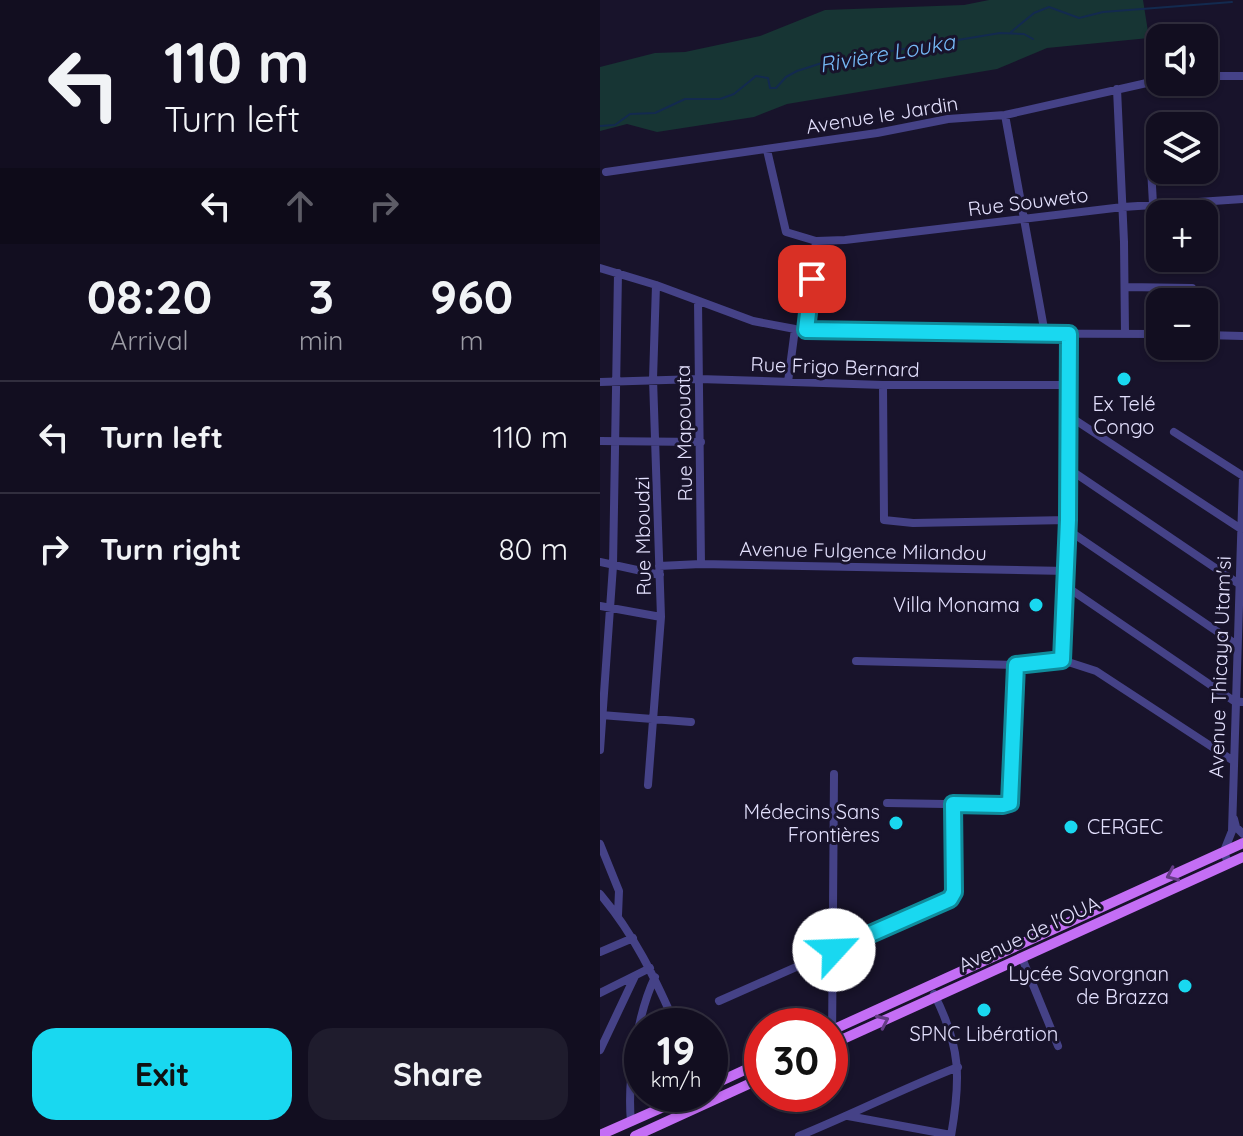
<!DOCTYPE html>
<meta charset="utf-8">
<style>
:root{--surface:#120e20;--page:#1f1c2d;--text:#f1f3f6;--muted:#9c9ca5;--line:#312e3e;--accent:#19d8f0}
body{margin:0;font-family:Quicksand,sans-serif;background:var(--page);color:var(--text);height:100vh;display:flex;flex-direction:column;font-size:30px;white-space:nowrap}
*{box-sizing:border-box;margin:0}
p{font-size:26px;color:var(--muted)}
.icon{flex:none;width:44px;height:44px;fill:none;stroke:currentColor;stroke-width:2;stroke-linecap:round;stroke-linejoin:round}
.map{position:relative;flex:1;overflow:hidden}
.details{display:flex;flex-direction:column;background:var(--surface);width:600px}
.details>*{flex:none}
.guide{background:#120e20;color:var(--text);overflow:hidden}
.buttons{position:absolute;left:546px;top:24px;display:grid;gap:16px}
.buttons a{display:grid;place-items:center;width:72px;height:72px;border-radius:16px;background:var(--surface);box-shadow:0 2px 6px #0004,0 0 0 2px var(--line);font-size:40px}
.speed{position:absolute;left:24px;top:1008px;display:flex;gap:16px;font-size:40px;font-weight:700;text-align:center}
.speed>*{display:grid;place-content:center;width:104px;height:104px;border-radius:50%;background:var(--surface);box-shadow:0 2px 6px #0004,0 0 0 2px var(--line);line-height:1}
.speed small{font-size:20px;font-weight:400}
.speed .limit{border:12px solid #d22;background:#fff;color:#111}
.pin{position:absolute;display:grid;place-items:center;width:68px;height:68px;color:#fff;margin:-34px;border-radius:16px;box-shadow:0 4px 12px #0006}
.me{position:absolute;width:88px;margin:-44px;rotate:65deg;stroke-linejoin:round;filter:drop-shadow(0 0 6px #0008)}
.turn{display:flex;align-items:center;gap:28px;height:168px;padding:0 32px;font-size:36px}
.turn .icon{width:104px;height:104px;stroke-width:2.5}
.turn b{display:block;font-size:56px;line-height:68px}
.lanes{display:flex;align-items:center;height:76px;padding:0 32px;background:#0003;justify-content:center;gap:40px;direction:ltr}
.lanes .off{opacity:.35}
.eta{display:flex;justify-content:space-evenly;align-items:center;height:136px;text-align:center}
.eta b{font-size:48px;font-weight:700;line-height:56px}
.button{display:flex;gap:16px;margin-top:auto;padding:16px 32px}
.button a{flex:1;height:92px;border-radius:24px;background:var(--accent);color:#111;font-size:32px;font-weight:700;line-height:92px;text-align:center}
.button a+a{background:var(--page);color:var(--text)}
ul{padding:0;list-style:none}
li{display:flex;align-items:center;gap:24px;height:112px;padding:0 32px;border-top:2px solid var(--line)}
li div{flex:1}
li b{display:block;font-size:30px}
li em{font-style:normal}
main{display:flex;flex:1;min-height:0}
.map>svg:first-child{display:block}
</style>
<main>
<section class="details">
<div class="guide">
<div class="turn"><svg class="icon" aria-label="left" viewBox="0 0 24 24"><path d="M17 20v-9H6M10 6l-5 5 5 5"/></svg><div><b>110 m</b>Turn left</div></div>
<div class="lanes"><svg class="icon" aria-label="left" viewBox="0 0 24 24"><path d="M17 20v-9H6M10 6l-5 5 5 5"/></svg><svg class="icon off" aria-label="ahead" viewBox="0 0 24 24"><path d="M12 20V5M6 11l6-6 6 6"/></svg><svg class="icon off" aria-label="right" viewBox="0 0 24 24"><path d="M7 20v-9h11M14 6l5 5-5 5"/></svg></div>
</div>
<div class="eta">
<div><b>08:20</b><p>Arrival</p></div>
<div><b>3</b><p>min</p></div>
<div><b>960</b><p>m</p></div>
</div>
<ul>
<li><svg class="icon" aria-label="left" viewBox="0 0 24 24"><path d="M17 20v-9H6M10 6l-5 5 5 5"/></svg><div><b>Turn left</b></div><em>110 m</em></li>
<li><svg class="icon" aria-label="right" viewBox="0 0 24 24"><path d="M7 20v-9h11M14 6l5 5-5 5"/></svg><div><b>Turn right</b></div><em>80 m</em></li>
</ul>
<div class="button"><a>Exit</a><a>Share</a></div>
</section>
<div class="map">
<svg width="643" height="1136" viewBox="0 0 643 1136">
<rect width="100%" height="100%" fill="#18132b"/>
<path fill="#173534" d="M389,0H543L549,38L447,48L397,69L187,104L154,117L57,132L27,124L0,131V67L55,53L85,52L160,36L225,10L364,5Z"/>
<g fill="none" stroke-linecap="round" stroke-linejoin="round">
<path stroke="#132a4f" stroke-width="2" d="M411,32L434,13L449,7L479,18L503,12L632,2
M0,126L15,125L30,114L55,113L85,99H120L134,94L156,76L168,78L170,88H176L186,77L197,71L225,62L400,33L424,34L433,39"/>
<path stroke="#454287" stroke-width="8" d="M604,76H643
M517,89L524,242L525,333
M405,115L445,334
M549,132L553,204
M167,150L186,232L216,241L245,240L523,207L643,199
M6,172L277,133L348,119L405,115L560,80
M0,268L56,285L153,321L195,329L273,333L560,334
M525,287L592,288
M98,301L101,564
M206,330L216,241
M604,335L643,336
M0,382L99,379L283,385H469
M188,382L195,329
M283,385L284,520L313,523L468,520
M469,416L641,529
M574,432L643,476
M0,441L101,442
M469,469L639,584
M468,530L637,645
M0,562L60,575
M59,566L101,564L467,571
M467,587L634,701L643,702
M0,606L61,617
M462,660L468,520L469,334
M256,661L416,665L462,660L496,671L632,760
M1,715L91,722
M0,750L13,566L18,273
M48,785L61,617L53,379L56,285
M287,803L403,805L410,803L416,665
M634,819L636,827L643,834
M0,844L19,891L18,915
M628,864L624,851L632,831L643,476
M0,894C34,934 55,978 76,1026
M0,952L33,938
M422,958L458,1046
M0,993L50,968
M334,994C361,1047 361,1078 351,1136
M119,1001L350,899L354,892L353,804
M232,1044L234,774
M0,1050L35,976
M248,1116L351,1135
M31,1122C27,1080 37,1015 55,977
M199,1136C253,1114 304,1088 358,1067"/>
<path stroke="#c46ef5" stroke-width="10" d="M230,1031L643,843
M230,1045L643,857
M110,1086L162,1062
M0,1135L93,1094
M35,1136L162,1078"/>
</g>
<defs><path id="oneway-chevron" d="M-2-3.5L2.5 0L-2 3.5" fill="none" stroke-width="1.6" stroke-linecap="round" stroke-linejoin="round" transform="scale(2)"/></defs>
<g stroke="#653c86">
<use href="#oneway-chevron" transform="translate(572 875) rotate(156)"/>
<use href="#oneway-chevron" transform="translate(283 1021) rotate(-25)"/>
</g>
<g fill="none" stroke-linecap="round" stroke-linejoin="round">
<g stroke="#108c9c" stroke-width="20">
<path id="route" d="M212,279L206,330L469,334L468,520L462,660L416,665L410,803L403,805L353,804L354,892L350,899L234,950"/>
</g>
<use href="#route" stroke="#19d8f0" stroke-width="14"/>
</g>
<g fill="#19d8f0" stroke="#18132b" stroke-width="3">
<circle cx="524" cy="379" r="8"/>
<circle cx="436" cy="605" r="8"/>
<circle cx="296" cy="823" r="8"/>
<circle cx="471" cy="827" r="8"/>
<circle cx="585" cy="986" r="8"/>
<circle cx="384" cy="1010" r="8"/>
</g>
<g text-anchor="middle" stroke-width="6" stroke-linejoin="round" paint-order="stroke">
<g font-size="20" fill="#e3e0fd" stroke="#18132b">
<text transform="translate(282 115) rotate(-9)" y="7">Avenue le Jardin</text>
<text transform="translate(428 202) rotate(-7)" y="7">Rue Souweto</text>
<text transform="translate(235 367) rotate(2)" y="7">Rue Frigo Bernard</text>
<text transform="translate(84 433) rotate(-91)" y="7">Rue Mapouata</text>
<text transform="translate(43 536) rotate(-91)" y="7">Rue Mboudzi</text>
<text transform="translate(263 551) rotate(1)" y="7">Avenue Fulgence Milandou</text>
<text transform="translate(620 667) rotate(-88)" y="7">Avenue Thicaya Utam'si</text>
<text transform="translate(429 934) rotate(-25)" y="7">Avenue de l'OUA</text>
</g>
<g font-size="20" fill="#e3e0fd" stroke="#18132b" text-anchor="end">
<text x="524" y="411" text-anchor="middle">Ex Telé<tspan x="524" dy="23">Congo</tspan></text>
<text x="420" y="612">Villa Monama</text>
<text x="280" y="819">Médecins Sans<tspan x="280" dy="23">Frontières</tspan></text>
<text x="487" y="834" text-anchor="start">CERGEC</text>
<text x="569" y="981">Lycée Savorgnan<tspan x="569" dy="23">de Brazza</tspan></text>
<text x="384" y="1041" text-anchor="middle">SPNC Libération</text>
</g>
<g font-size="22" font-style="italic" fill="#75b9f6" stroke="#18132b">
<text transform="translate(287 53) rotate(-10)" y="8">Rivière Louka</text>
</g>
</g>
</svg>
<div class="buttons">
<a><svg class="icon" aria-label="sound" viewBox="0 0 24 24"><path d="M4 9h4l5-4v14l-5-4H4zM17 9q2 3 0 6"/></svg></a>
<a><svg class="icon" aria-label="layers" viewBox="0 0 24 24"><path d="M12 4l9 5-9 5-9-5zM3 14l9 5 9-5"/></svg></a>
<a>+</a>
<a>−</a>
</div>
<div class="speed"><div>19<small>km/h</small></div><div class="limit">30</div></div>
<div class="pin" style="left:212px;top:279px;background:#d93025"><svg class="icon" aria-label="arrive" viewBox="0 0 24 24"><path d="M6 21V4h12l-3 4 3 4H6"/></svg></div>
<svg class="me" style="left:234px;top:950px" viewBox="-20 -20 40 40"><circle r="19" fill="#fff"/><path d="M0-13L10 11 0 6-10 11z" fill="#19d8f0"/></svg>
</div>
</main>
